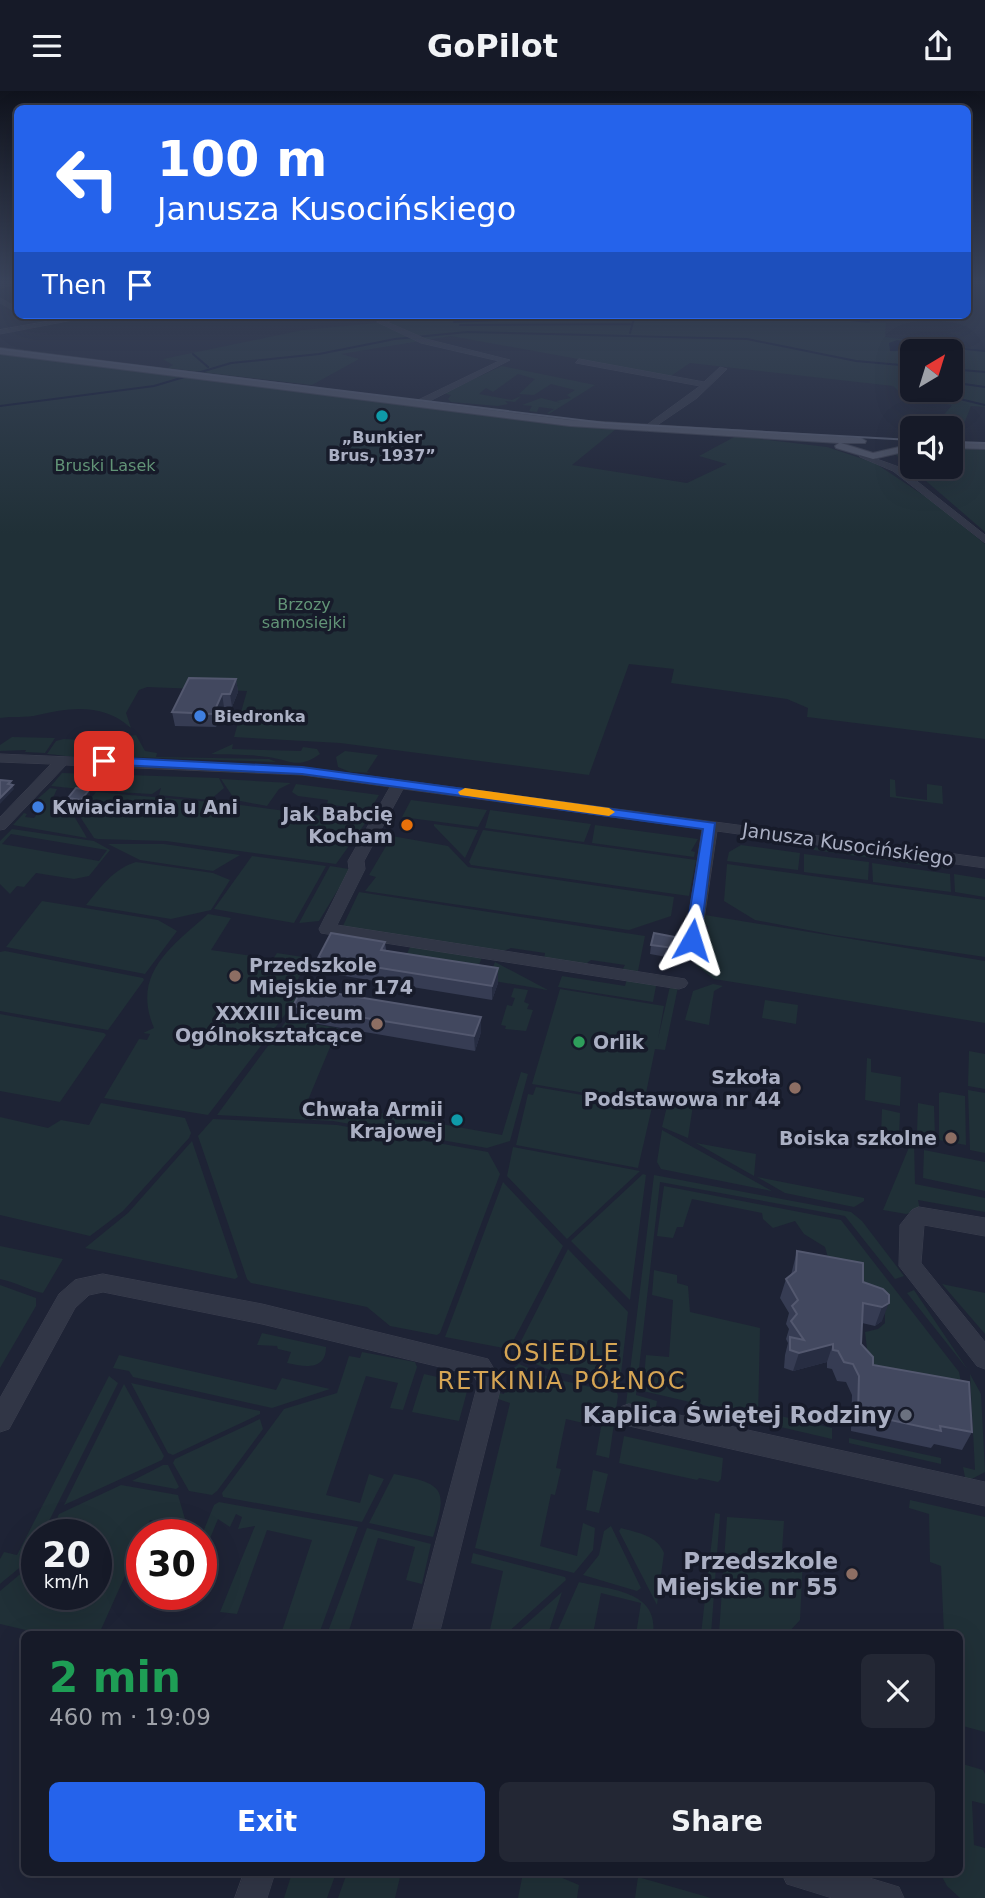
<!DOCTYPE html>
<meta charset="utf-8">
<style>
:root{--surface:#161a28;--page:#232734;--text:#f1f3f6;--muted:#9ea1a8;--line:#353845;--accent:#2563eb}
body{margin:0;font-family:"DejaVu Sans",sans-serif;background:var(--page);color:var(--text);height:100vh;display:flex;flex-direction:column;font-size:26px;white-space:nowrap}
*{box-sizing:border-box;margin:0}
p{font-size:23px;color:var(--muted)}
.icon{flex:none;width:38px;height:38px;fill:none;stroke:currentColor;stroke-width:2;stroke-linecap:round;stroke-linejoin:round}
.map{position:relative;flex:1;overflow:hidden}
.details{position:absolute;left:21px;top:1540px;width:942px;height:245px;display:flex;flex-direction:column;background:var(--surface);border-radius:10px;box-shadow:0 7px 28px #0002,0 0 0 2px var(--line)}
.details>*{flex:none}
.banner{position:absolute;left:14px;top:14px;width:957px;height:214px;border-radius:10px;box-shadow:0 7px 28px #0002,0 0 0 2px var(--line);background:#2563eb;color:#fff;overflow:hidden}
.needle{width:46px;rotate:38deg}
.controls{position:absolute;left:900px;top:248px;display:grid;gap:14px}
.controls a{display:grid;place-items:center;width:63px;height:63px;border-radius:10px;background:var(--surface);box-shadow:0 7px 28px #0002,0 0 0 2px var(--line);font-size:35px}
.speed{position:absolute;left:21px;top:1428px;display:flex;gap:14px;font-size:35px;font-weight:700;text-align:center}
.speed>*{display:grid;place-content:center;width:91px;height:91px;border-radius:50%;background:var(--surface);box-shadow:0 7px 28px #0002,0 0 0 2px var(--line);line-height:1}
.speed small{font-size:18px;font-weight:400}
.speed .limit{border:10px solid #d22;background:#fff;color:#111}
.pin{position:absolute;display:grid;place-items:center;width:60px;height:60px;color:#fff;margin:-30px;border-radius:14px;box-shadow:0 4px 10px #0006}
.me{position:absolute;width:77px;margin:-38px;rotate:6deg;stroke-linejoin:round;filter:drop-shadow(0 0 5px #0008)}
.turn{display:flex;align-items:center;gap:24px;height:147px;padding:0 28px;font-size:32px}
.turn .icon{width:91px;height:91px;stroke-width:2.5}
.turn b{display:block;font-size:49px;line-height:60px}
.then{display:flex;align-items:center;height:66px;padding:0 28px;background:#0003;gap:14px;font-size:26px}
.round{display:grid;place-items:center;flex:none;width:74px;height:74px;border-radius:10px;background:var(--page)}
.head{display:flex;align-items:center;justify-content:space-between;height:119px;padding:0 28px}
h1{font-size:42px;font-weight:600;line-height:52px;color:#1e9e55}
.cta{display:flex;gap:14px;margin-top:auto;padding:14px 28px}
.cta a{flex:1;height:80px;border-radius:10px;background:var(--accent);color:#fff;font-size:28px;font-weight:600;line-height:80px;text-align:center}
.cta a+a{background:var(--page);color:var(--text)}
header{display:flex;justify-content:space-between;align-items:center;height:91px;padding:0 28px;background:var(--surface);font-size:32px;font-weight:600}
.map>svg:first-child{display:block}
</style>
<header><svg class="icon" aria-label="menu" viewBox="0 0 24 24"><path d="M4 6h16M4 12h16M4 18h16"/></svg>GoPilot<svg class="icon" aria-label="share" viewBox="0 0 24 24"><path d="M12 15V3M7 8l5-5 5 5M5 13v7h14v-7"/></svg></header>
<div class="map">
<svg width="985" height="1807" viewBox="0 0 985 1807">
<rect width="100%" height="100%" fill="#1e2335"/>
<path fill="#203037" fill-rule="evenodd" d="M408,224H436L451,229L552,224H816L886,232L885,246L985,259V316L971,315L962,338L950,344V338H932L952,314L905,306L893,295L690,272L671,285L451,245L341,263L359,268L312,294L168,277L173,274L163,268L303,239L377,232ZM912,261H950V299H912Z
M0,262L616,338L572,374L687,392L727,373L699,365L736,345L827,356L875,372L935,412L985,453V648L807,626L808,617L787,608L671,592L674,578L629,573L589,684L340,652L234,646L247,600L147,596L139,599L126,622L131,637C104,612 70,616 38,624C26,627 12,625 0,627Z
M502,275L595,294L549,323L547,322L554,318L539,316L537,321L529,320L532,315L522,314L541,307L561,312L556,310L571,307L567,304L575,299L551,293L534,304L519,303L535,288L518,283L493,301L486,297L479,303L512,309L521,305L515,311L505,310L508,313L498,315L451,311L448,308L451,304L443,302Z
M950,356L985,357V441L896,364L912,357V376H950Z
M136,644L145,660L157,662L156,666L269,668L276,671L129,666V645Z
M12,646L55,647L45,662L25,661L26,659L0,660V654Z
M64,648L102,650L103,654C95,672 64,664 47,663L56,650Z
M233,653L232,658L301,660L303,656L317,658L320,663C297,679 291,669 268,666C250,663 230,664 211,663Z
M345,660L378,664L367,681L371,682L350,681L338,676L336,666Z
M62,682L122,684L80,698L51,695Z
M127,684L219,687L224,697L210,709L159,704L161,697L152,703L117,701Z
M221,688L291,692L279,698L267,715L235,709Z
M890,688L895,689L896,705L927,709V693L942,695L943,713L890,706Z
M296,693L379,704L373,714L377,716L374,720L327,713L328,709L298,705L292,701Z
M50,697L57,698L52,709L64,710L62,714L71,720L87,747L13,734L24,722L27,723L25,726L34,727L45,713L34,711Z
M96,701L233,713L366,731L336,773L166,750L98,748L94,747L75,718L66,713L84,715Z
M411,709L487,719L478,736L402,726Z
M490,719L591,733L584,751L485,737Z
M434,733L478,739L465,767L434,735Z
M595,734L698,748L691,760L695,761L694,766L592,752Z
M12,738L94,750L110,759L89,785L74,788L36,782L24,796L17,795L10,803L0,793V750ZM11,743L107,759L99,770L2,753Z
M483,739L696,769L689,805L471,774L469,771Z
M392,745L448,755L468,776L674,806L671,825L629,839L365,800L376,786L369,784Z
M108,753H164L240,764L213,780L140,769Z
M741,754L800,762L798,779L727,770L729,761Z
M814,756L948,774V778L814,759Z
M804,763L869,771L868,789L804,781Z
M252,765L326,775L294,832L214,818Z
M136,771L213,782L230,789L211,819L171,828L86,814C101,796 113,778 136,771Z
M872,772L950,783L951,801L873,791Z
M727,773L985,809V866L834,844L755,829L724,810Z
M330,775L349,778L343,798L339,797L319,830L299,832Z
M954,783L985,788V806L955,801Z
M359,801L645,845L638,880L621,881L625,874L591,869L583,875L544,869L545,862L511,857L498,862L342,837Z
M42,810L158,829L177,840L145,883L6,856Z
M208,823L231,827L211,859L273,868L277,862L309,867L291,902L296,904L297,908L208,1024L104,1007L139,948L147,949L150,943L143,942L154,937C131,883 171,856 208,823Z
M705,824L985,870V932L714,888L696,874L703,839L707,840L708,835L703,834Z
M411,854L482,866L474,887L401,875Z
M5,860L143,887L144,889L108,939L0,920V861Z
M495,871L548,899L488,889Z
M562,885L625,895L627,888L652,892L656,895L653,911L558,896Z
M713,893L723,895L714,900L709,934L685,929L693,900Z
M670,895L678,896L665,959L655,958L644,1012L532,993L560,898L664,915L658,948Z
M514,897L528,899L524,911L529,913L527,918L533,919L526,940L505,938L506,935L501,934L507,914L512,915L515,907L511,906Z
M304,906H307L295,930L338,937L308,1009L502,1044L521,981L528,983L510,1050L487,1057L333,1030L217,1024Z
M765,909L798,914L796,933L762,927Z
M0,923L104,942L106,944L60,1011L0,1000Z
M969,960L985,963V998L968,995Z
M867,967L871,968V981L901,986L900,1015L865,1009Z
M536,996L652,1016L638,1077L516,1054L528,1003L533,1004Z
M968,999L985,1002V1062L970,1059Z
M942,1001L965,1005L966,1054L939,1049V1002Z
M670,1003L694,1008L688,1047L662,1036Z
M101,1012L185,1027L191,1042L189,1047L123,1120L90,1145L0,1124V1026L48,1037L61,1029L89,1034Z
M918,1012L934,1015L935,1045L917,1041Z
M882,1018L900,1022L899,1046L881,1044Z
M213,1028L337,1034L488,1061L500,1083L440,1242L437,1244L390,1235L367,1216L251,1192L247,1188L198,1045Z
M662,1039L772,1100L661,1078L657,1071Z
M912,1049L914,1050L915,1093L985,1107V1121L918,1109L920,1119L906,1123L883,1119Z
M192,1050L238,1186L235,1188L85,1157L128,1122Z
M696,1052L756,1063L754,1085Z
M513,1056L640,1080L567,1148L507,1085Z
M924,1059L985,1071V1100L923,1087Z
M643,1083L646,1084L630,1209L571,1150Z
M654,1084L851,1121L862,1130L904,1185L895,1188L845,1125L660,1091L636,1304L657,1310L655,1323L630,1317L626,1313Z
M757,1086L864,1107V1110L854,1116L785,1102Z
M503,1091L563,1155L509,1258L445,1246Z
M664,1095L841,1129L959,1281L963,1302L870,1283L865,1241L878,1238L885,1232V1223L831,1177L825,1156L804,1143L795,1130L773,1137L763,1128L762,1122L692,1108L683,1136H677L673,1147L657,1145Z
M0,1155L63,1168L43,1202C31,1200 16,1191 0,1188Z
M568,1158L628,1221L620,1292L615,1295L550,1279L519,1266L517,1258Z
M654,1179L677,1184V1192L688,1195L690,1221L760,1237L758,1327L643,1300L646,1264L669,1266L673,1209L652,1204Z
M942,1193L985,1202V1243Z
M0,1194L36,1207V1215L0,1277Z
M914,1199L968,1279L907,1202Z
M262,1242L326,1256C326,1280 304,1276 287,1272L291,1261L278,1258L277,1255L257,1254Z
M362,1261L415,1271L417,1276L403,1319L390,1317L398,1292L366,1285L326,1404L360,1412L369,1383L384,1388L362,1431L223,1406L222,1402L284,1318L337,1302L349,1265L360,1267Z
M119,1264L276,1299L282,1287L330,1298L272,1317L133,1286L129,1280L113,1277Z
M519,1273L551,1287L617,1302L618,1305L609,1367L596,1364L601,1336L566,1328L556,1377L561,1378L555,1404L551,1403L540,1455L577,1465L583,1432L595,1437L593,1459L574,1482L475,1457L510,1312L498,1308L499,1302L504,1303L511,1279Z
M424,1283L469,1293L459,1330L412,1321Z
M970,1283L981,1303L985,1381L966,1391L963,1376L975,1379Z
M109,1285L118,1292L42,1444H37C37,1467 16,1479 0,1493V1468L4,1461L17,1464Z
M131,1292L260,1320V1323L173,1364L168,1362Z
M124,1293L164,1365L162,1369L64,1414Z
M772,1323L832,1337V1348L772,1334Z
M260,1328L263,1338L217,1400L212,1404L189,1400L173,1372L175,1368Z
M624,1345L723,1367L721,1388L718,1391L699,1387L697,1389L619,1372Z
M849,1347L941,1367V1373L849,1352Z
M163,1374H168L179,1396L176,1398L132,1390Z
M593,1379L608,1383L599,1422L586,1419Z
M394,1383C444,1393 448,1397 433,1446L369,1432Z
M121,1394L178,1404L187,1435L150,1429L99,1543H43L0,1533V1500L37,1469V1503H96V1444H49L59,1423Z
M910,1409L985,1426V1641L959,1634V1544L944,1543L941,1475L930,1471L929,1423L909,1417Z
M219,1411L358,1436L319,1543H281L312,1449L267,1439L237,1523L220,1521L255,1435L238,1438L242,1426L236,1423L230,1436L218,1428L201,1469V1446L214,1414Z
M715,1422L720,1423L711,1543H701Z
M727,1426L784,1430L782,1460L803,1466L800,1529L787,1543H719Z
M611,1435L641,1497L637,1500L583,1484L599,1464L604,1440Z
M367,1437L431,1453L422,1493L406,1489L415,1456L378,1447L348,1543H327Z
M621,1437C638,1442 657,1444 664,1462L657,1514L619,1440Z
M473,1462L565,1486L566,1489L506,1543H489L503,1480L471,1472Z
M579,1491C611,1499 659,1500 653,1543H636L641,1512L601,1502L593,1543H556Z
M562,1501L548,1543H515Z
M959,1672L983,1679L985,1683V1713L972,1710L974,1754L985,1757V1807H960L947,1795L940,1782H959Z
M292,1782H336L327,1807H284Z
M347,1782H401L395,1807H338Z
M523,1782H560V1786L579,1794L577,1807H518Z
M638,1786L711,1807H635Z"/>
<path fill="#121932" d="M897,249L945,256L942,261L890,260L889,252Z"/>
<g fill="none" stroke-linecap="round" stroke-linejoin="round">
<path stroke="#121932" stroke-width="2" d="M805,224L869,231
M454,231L606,224
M460,234L632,233
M630,242L635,224
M945,256L985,260
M193,263L208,276
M950,278L985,281
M912,286L904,294L912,296
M950,291L985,296
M922,299L985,314
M0,315L154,295L231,272L319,263L395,248L467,241L747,248L856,270L912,275"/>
<g stroke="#3b3f4f" stroke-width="1">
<path id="minor" d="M18,190V193L0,197V193Z
M0,207L18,217V222L0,212Z
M83,224H99L0,243V239Z
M396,224H407L387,231L426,248L510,269L422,314H416V310L499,270L421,252L377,231Z
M579,268L704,291L720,276L727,278L697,307L647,341L644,336L700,295L576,272Z
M860,362L899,376L985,444V452L893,380L860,366Z
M0,663L302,676L985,767V777L717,740L701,849L693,854L685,849L702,738L403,698L364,770L365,778L337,834L685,888L688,892L685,896L679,898L321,842L319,838L349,778L348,770L390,696L302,684L66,674L5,738L0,739V726L51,673L0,671Z
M919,1116L985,1127V1145L924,1134L921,1172L985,1251V1278L977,1275L899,1175L900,1134L912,1119Z
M103,1183L262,1213L488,1268L502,1291L439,1544H411L478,1292L473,1284L262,1233L103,1201L89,1204L75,1217L9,1338L0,1341V1307L59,1203L75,1189Z
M629,1313L985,1391V1415L629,1335L621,1332L617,1324L621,1316Z
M244,1782H275L267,1807H235Z
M782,1782H853L899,1796L904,1807H832L787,1793Z"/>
</g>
<g stroke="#3b3f4f" stroke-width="2">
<path id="major" d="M0,257L570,329L861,347L866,350L865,352H841L873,362L912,353V359L873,368L836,357L835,355L839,352L570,335L0,263Z
M950,351L985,352V358L950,357Z"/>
</g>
<use href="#minor" fill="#313646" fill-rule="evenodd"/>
<use href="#major" fill="#4f5466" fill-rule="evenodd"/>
<path stroke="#53596d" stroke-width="2" d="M0,258L605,332L912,349
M950,351L985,352"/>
</g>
<path fill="#363c53" d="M236,588L238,601L232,616H224L216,636L175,635L172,621Z
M90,704L82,714L69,712L68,707Z
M675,846L672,867L650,863L651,854Z
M385,851L386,859L498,892L492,909L320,881L318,867Z
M293,915L481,926V941L475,960L295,929Z
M797,1160L863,1191L883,1198L882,1230L875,1235L862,1232L861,1253L873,1274L972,1341L962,1359L934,1353L931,1357L851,1340L852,1304L846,1291L837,1290L832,1278L827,1277V1271L793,1280L784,1277L785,1264L788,1252L786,1248L789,1238L786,1233L789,1222L780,1207L786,1188L791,1184Z"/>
<path fill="#272d42" d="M236,588L238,601L232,616L230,603Z
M222,603L224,616L216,636L213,623Z
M11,690L14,698L0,713V707L8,693Z
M89,699L90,704L82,714L81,709Z
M498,877V892L492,909V895Z
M481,926V941L475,960L474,945Z
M889,1212L882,1230L875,1235L882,1216Z
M833,1253L827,1271L793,1280L799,1262Z"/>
<path fill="#42485f" stroke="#53586f" stroke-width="2" d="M189,587L236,588L230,603H222L213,623L172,621Z
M0,689L11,690L8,693L13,694L0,707Z
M76,697L89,699L81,709L68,707Z
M331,842L385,851L381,859L498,877L492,895L318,867Z
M654,842L675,846L673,857L651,854Z
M302,897L481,926L474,945L293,915Z
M797,1160L863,1172V1191L883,1198L889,1204V1212L882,1216L863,1212L861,1253L873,1266V1274L969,1291L972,1341L940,1335L941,1340L858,1322L859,1285L853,1273L844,1271L838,1260L833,1259V1253L799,1262L790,1259V1246L804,1249L791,1230L797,1223L792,1215L798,1209L786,1188L796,1180Z"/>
<linearGradient id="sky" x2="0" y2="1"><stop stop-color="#10131d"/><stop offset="0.43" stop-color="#3b455c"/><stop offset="1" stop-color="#3b455c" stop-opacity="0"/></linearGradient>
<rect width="985" height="443" fill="url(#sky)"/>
<path fill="#2563eb" stroke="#184099" stroke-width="2" d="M104,666L302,676L715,732L700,849L692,854L685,849L703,738L302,683L99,673V668Z"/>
<path fill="#f59e0b" d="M465,697L609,717L615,721L609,725L460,704L458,701Z"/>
<g fill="#0f9aa8" stroke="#171b2a" stroke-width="2.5">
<circle cx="382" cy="325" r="7"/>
<circle cx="457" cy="1029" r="7"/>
</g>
<g fill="#3f7fe0" stroke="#171b2a" stroke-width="2.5">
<circle cx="200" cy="625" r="7"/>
<circle cx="38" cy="716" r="7"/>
</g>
<circle fill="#e8710a" stroke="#171b2a" stroke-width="2.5" cx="407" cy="734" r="7"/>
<g fill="#8d6e63" stroke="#171b2a" stroke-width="2.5">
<circle cx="235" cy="885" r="7"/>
<circle cx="377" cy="933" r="7"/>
<circle cx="795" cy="997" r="7"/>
<circle cx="951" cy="1047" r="7"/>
<circle cx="852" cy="1483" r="7"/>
</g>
<circle fill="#2e9e5b" stroke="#171b2a" stroke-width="2.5" cx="579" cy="951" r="7"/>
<circle fill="#6b7280" stroke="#171b2a" stroke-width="2.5" cx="906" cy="1324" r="7"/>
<g text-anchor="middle" stroke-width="7" stroke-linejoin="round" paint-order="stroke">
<g font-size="16" font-weight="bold" fill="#abb0c4" stroke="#171b2a">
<text x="382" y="352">„Bunkier<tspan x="382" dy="18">Brus, 1937”</tspan></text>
<text x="214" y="631" text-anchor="start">Biedronka</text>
</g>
<g font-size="16" fill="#629477" stroke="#171b2a">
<text x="105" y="380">Bruski Lasek</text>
<text x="304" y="519">Brzozy<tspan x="304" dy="18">samosiejki</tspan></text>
</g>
<g font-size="19" font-weight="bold" fill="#abb0c4" stroke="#171b2a" text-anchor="end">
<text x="52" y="723" text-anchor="start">Kwiaciarnia u Ani</text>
<text x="393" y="730">Jak Babcię<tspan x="393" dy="22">Kocham</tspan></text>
<text x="249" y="881" text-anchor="start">Przedszkole<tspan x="249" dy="22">Miejskie nr 174</tspan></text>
<text x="363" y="929">XXXIII Liceum<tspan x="363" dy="22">Ogólnokształcące</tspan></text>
<text x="593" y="958" text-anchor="start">Orlik</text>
<text x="781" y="993">Szkoła<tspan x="781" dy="22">Podstawowa nr 44</tspan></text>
<text x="443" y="1025">Chwała Armii<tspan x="443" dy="22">Krajowej</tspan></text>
<text x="937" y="1054">Boiska szkolne</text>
</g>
<g font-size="19" fill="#abb0c4" stroke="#171b2a">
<text transform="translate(848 753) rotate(8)" y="7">Janusza Kusocińskiego</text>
</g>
<g font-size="23" font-weight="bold" fill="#abb0c4" stroke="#171b2a" text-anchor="end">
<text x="892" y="1332">Kaplica Świętej Rodziny</text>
<text x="838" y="1478">Przedszkole<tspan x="838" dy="26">Miejskie nr 55</tspan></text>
</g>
<g font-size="24" letter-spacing="2" fill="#d6a554" stroke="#171b2a">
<text x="562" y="1270">OSIEDLE<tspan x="562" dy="28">RETKINIA PÓŁNOC</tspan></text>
</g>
</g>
</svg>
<div class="controls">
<a><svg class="needle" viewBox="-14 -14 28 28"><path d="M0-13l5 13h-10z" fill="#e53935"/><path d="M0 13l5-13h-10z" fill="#9ea1a8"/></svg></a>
<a><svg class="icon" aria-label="sound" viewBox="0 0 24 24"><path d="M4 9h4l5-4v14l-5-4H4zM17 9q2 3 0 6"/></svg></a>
</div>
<div class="speed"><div>20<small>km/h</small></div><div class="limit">30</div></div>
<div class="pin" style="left:104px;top:670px;background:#d93025"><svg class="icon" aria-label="arrive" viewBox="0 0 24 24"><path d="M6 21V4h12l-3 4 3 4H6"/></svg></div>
<svg class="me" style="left:692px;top:849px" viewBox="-20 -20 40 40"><path d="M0-17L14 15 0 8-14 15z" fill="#2563eb" stroke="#fff" stroke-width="4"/></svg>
<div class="banner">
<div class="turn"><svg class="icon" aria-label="left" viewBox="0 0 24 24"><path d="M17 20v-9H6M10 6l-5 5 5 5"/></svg><div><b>100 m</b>Janusza Kusocińskiego</div></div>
<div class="then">Then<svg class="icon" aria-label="arrive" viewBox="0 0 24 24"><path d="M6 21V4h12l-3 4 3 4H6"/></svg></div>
</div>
<section class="details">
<div class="head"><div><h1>2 min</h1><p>460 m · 19:09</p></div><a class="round"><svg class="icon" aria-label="close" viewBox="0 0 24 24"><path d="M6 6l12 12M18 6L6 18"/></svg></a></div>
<div class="cta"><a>Exit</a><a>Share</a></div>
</section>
</div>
